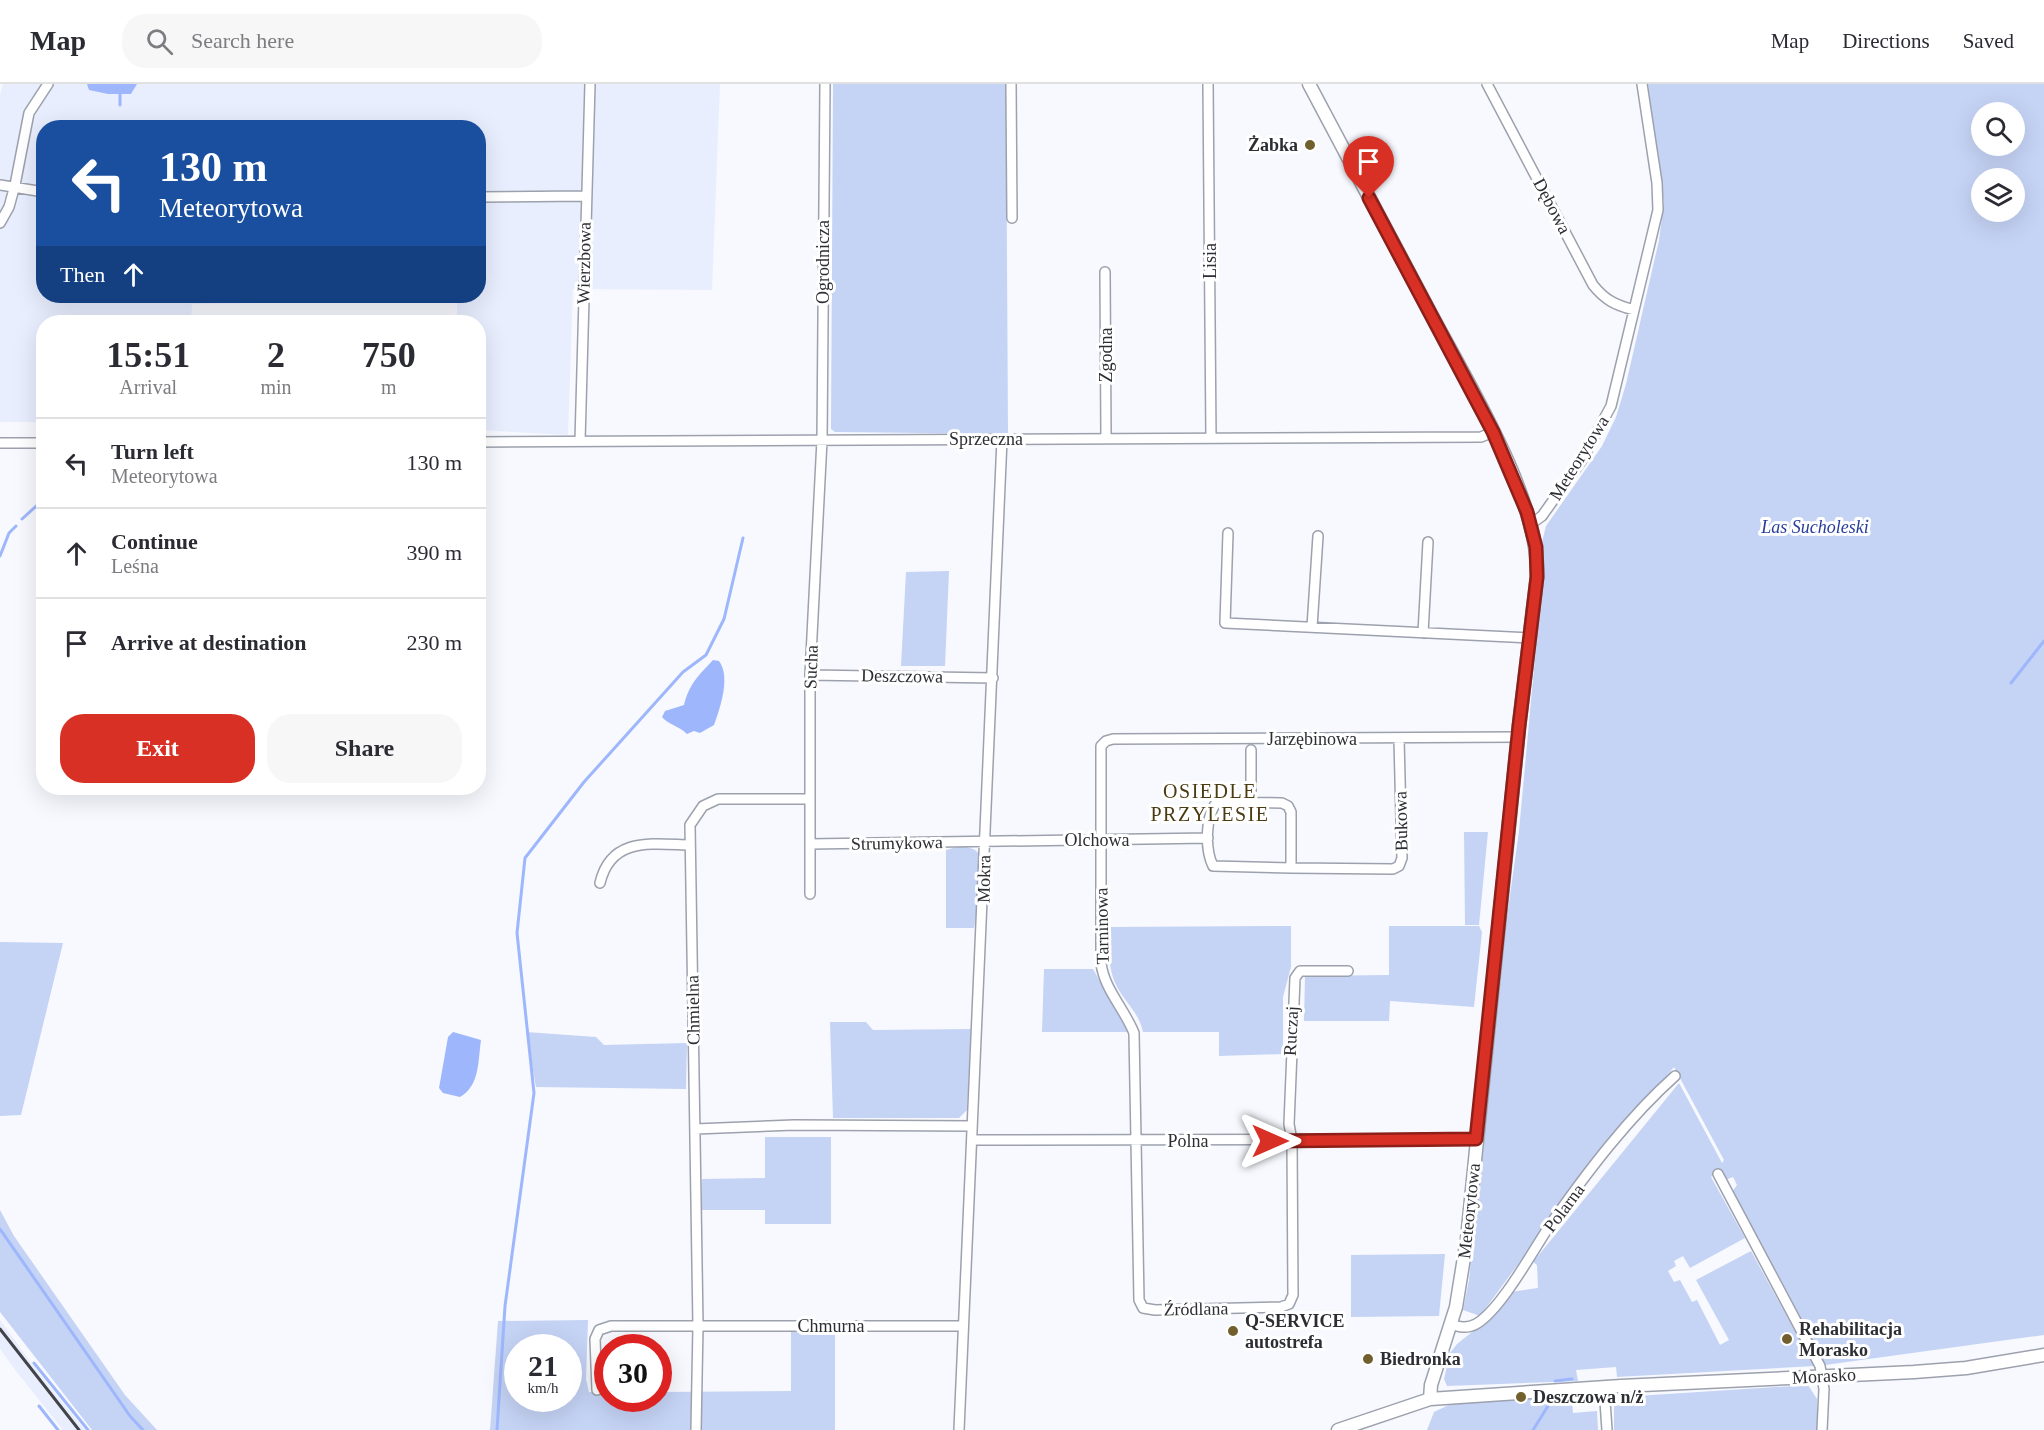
<!DOCTYPE html>
<meta charset="utf-8">
<style>
:root{--surface:#fff;--page:#f7f7f7;--text:#2b2b33;--muted:#7c7c81;--line:#e1e1e2;--accent:#d93025}
body{margin:0;font-family:"Times New Roman",serif;background:var(--page);color:var(--text);height:100vh;display:flex;flex-direction:column;font-size:22px;white-space:nowrap}
*{box-sizing:border-box;margin:0}
p{font-size:20px;color:var(--muted)}
.icon{flex:none;width:33px;height:33px;fill:none;stroke:currentColor;stroke-width:2;stroke-linecap:round;stroke-linejoin:round}
.map{position:relative;flex:1;overflow:hidden}
.side{position:absolute;left:36px;top:231px;width:450px;height:480px;display:flex;flex-direction:column;background:var(--surface);border-radius:24px;box-shadow:0 6px 24px #0002}
.side>*{flex:none}
.hud{position:absolute;left:36px;top:36px;width:450px;height:183px;border-radius:24px;box-shadow:0 6px 24px #0002;background:#1a4fa0;color:#fff;overflow:hidden}
.buttons{position:absolute;left:1971px;top:18px;display:grid;gap:12px}
.buttons a{display:grid;place-items:center;width:54px;height:54px;border-radius:50%;background:var(--surface);box-shadow:0 6px 24px #0002;font-size:30px}
.speed{position:absolute;left:504px;top:1250px;display:flex;gap:12px;font-size:30px;font-weight:700;text-align:center}
.speed>*{display:grid;place-content:center;width:78px;height:78px;border-radius:50%;background:var(--surface);box-shadow:0 6px 24px #0002;line-height:1}
.speed small{font-size:15px;font-weight:400}
.speed .limit{border:9px solid #d22;background:#fff;color:#111}
.pin{position:absolute;display:grid;place-items:center;width:51px;height:51px;color:#fff;margin:-62px -26px;border-radius:50% 50% 50% 0;rotate:-45deg;box-shadow:0 0 6px #0007}
.pin .icon{rotate:45deg}
.me{position:absolute;width:66px;margin:-33px;rotate:90deg;stroke-linejoin:round;filter:drop-shadow(0 0 4px #0008)}
.turn{display:flex;align-items:center;gap:21px;height:126px;padding:0 24px;font-size:27px}
.turn .icon{width:78px;height:78px;stroke-width:2.5}
.turn b{display:block;font-size:42px;line-height:51px}
.then{display:flex;align-items:center;height:57px;padding:0 24px;background:#0003;gap:12px;font-size:22px}
.eta{display:flex;justify-content:space-evenly;align-items:center;height:102px;text-align:center}
.eta b{font-size:36px;font-weight:700;line-height:42px}
.cta{display:flex;gap:12px;margin-top:auto;padding:12px 24px}
.cta a{flex:1;height:69px;border-radius:24px;background:var(--accent);color:#fff;font-size:24px;font-weight:700;line-height:69px;text-align:center}
.cta a+a{background:var(--page);color:var(--text)}
ul{padding:0;list-style:none}
li{display:flex;align-items:center;gap:18px;height:90px;padding:0 24px;border-top:2px solid var(--line)}
li div{flex:1}
li b{display:block;font-size:22px}
li em{font-style:normal}
header{display:flex;align-items:center;gap:36px;box-sizing:border-box;height:84px;padding:0 30px;background:var(--surface);border-bottom:2px solid var(--line)}
header strong{font-size:28px}
nav{display:flex;gap:33px;margin-inline-start:auto;font-size:21px}
.search{width:420px;height:54px;background:var(--page);display:flex;align-items:center;gap:15px;box-sizing:border-box;padding:0 21px;border-radius:24px;color:var(--muted);font-size:22px}
.map>svg:first-child{display:block}
</style>
<header>
<strong>Map</strong>
<div class="search"><svg class="icon" aria-label="search" viewBox="0 0 24 24"><circle cx="10" cy="10" r="6"/><path d="M15 15l6 6"/></svg>Search here</div>
<nav><a>Map</a><a>Directions</a><a>Saved</a></nav>
</header>
<div class="map">
<svg width="2044" height="1346" viewBox="0 0 2044 1346">
<rect width="100%" height="100%" fill="#f7f9fe"/>
<path fill="#e8eefe" fill-rule="evenodd" d="M3,0H720L712,206L573,205L568,351L479,346L478,238H457V216L192,220L191,238H44L43,338H0V11ZM44,44H478V212H44Z
M0,1236L41,1292L85,1346H63L16,1287L0,1265Z"/>
<path fill="#c5d3f5" fill-rule="evenodd" d="M833,0H1006L1008,350L835,348L831,345Z
M1648,0H2044V1251L1825,1281L1732,1108L1737,1101L1733,1093L1725,1096L1719,1084L1711,1093L1745,1154L1690,1184L1683,1172L1674,1177L1676,1182L1668,1187L1674,1198L1680,1196L1692,1218L1697,1216L1720,1261L1729,1256L1696,1196L1751,1167L1814,1282L1617,1293L1616,1283L1576,1286L1578,1297L1447,1302L1444,1295L1450,1269L1457,1260L1482,1240L1511,1208L1538,1204L1537,1181L1533,1178L1679,999L1722,1079L1724,1076L1674,983L1552,1134L1480,1232L1463,1226L1469,1196L1495,918L1519,747L1544,476L1542,458L1546,442L1602,362L1616,333L1626,300L1659,156L1664,119ZM1982,28H2014V62H1982ZM1982,94H2014V128H1982Z
M949,487L945,582H901L906,488Z
M1464,748H1488L1479,841H1465Z
M960,762C967,763 977,764 980,772C984,787 977,829 974,844H946V766Z
M1291,842V883L1283,913V970L1219,972V948H1143C1139,929 1126,919 1117,903C1107,883 1109,864 1110,843Z
M1389,842H1479L1482,848L1474,923L1390,917L1389,937H1304L1305,892L1389,891Z
M0,858L63,859L21,1031L0,1032Z
M1044,885H1093L1128,948H1042Z
M866,938L873,946L971,945L967,1026L959,1034H833L830,938Z
M526,948L596,953L604,961L687,959L686,1005L536,1003Z
M765,1053H831V1140H765V1126H702V1095L765,1094Z
M0,1126L14,1152L125,1311L157,1346H92L0,1228Z
M1445,1170L1439,1232L1351,1233V1171Z
M588,1236L586,1295L589,1308L607,1309L608,1314H658L659,1308L791,1307V1248L835,1247V1346H490L498,1237ZM518,1263H568V1314H518Z
M1808,1301L1817,1315V1346H1614V1323L1621,1313Z
M1554,1311L1561,1315H1572L1573,1329L1597,1327L1598,1346H1427L1434,1328L1453,1319L1501,1314L1504,1317Z"/>
<path fill="#9eb7fc" d="M87,0H137L131,10H108L89,6Z
M713,576L719,577C731,593 720,624 714,641L700,649L694,647L687,650C679,642 669,641 662,633L665,627L684,621C689,600 699,591 713,576Z
M453,948L481,956C478,976 480,1002 460,1013L443,1009L439,1004L448,953Z"/>
<g fill="none" stroke-linecap="round" stroke-linejoin="round">
<path stroke="#9eb7fc" stroke-width="3" d="M120,21V0
M22,435L44,415
M0,472L9,449L16,442
M2011,599L2044,557
M0,1145L130,1332L143,1346
M34,1279L88,1346
M1555,1297L1572,1295
M39,1322L58,1346
M497,1346L505,1222L534,1009L517,849L525,774L584,698L683,588L706,571L724,535L743,454
M1533,1346L1553,1314"/>
<g stroke="#9ca1ad" stroke-width="12">
<path id="minor" d="M1011,0L1012,134
M1208,0L1211,354
M1487,0L1593,201C1605,216 1615,221 1634,226
M0,101L44,108
M478,113L586,112
M0,139L9,123L15,101L29,29L48,0
M1105,188L1106,354
M580,357L590,0
M478,358L1481,353L1493,348
M0,359H44
M1531,440L1542,432L1582,376L1611,322L1658,126L1657,99L1642,0
M1228,449L1225,539L1530,554
M1312,543L1318,452
M1423,549L1428,458
M810,591L993,594
M1251,666V718
M1217,718L1282,719L1288,722L1291,728V784L1213,782C1205,766 1205,732 1217,718Z
M810,760L1208,754
M1291,784L1393,785L1399,782L1402,774L1399,655
M600,799C611,752 653,760 690,761
M810,810V591L822,356L825,0
M1348,887H1300L1295,894L1289,1040L1292,1057L1293,1211L1289,1220L1281,1223L1155,1226L1143,1224L1139,1216L1134,949C1124,924 1104,905 1101,879V662L1106,657L1113,655L1518,653
M695,1045L794,1041L972,1042
M972,1056L1476,1055
M1718,1090L1820,1282L1824,1305L1822,1346
M1450,1240C1459,1243 1467,1245 1476,1240C1501,1226 1535,1163 1552,1138C1588,1087 1629,1033 1675,992
M1604,1303L1607,1346
M597,1306L595,1255L599,1246L611,1242H963
M696,1346L698,1242L690,741L703,722L718,715H810
M959,1346L1002,355"/>
</g>
<g stroke="#9ca1ad" stroke-width="15">
<path id="tertiary" d="M1309,0C1350,77 1390,153 1431,230C1467,298 1541,417 1537,493L1519,642L1467,1155L1456,1223L1431,1301L1430,1315
M1338,1346L1430,1315L1621,1302L1914,1288L1966,1284L2044,1271"/>
</g>
<use href="#minor" stroke="#fff" stroke-width="9"/>
<use href="#tertiary" stroke="#fff" stroke-width="12"/>
<path stroke="#434449" stroke-width="3" d="M0,1245L79,1346"/>
</g>
<g fill="none" stroke-linecap="round" stroke-linejoin="round">
<g stroke="#8d1f18" stroke-width="15">
<path id="route" d="M1270,1057L1476,1055L1519,642L1537,493L1536,463L1527,428L1493,348L1369,114"/>
</g>
<use href="#route" stroke="#d93025" stroke-width="10"/>
</g>
<g fill="#725f2e" stroke="#fff" stroke-width="2">
<circle cx="1310" cy="61" r="6"/>
<circle cx="1233" cy="1247" r="6"/>
<circle cx="1787" cy="1255" r="6"/>
<circle cx="1368" cy="1275" r="6"/>
<circle cx="1521" cy="1313" r="6"/>
</g>
<g text-anchor="middle" stroke-width="6" stroke-linejoin="round" paint-order="stroke">
<g font-size="18" font-weight="bold" fill="#2d2e33" stroke="#fff" text-anchor="start">
<text x="1298" y="67" text-anchor="end">Żabka</text>
<text x="1245" y="1243">Q-SERVICE<tspan x="1245" dy="21">autostrefa</tspan></text>
<text x="1799" y="1251">Rehabilitacja<tspan x="1799" dy="21">Morasko</tspan></text>
<text x="1380" y="1281">Biedronka</text>
<text x="1533" y="1319">Deszczowa n/ż</text>
</g>
<g font-size="18" fill="#2d2e33" stroke="#fff">
<text transform="translate(1552 122) rotate(62)" y="6">Dębowa</text>
<text transform="translate(1210 177) rotate(-90)" y="6">Lisia</text>
<text transform="translate(823 178) rotate(-90)" y="6">Ogrodnicza</text>
<text transform="translate(584 179) rotate(-89)" y="6">Wierzbowa</text>
<text transform="translate(1106 271) rotate(-90)" y="6">Zgodna</text>
<text x="986" y="361">Sprzeczna</text>
<text transform="translate(1579 374) rotate(-58)" y="6">Meteorytowa</text>
<text transform="translate(811 583) rotate(-88)" y="6">Sucha</text>
<text transform="translate(902 592) rotate(1)" y="6">Deszczowa</text>
<text x="1312" y="661">Jarzębinowa</text>
<text transform="translate(1401 737) rotate(-91)" y="6">Bukowa</text>
<text x="1097" y="762">Olchowa</text>
<text transform="translate(897 759) rotate(-1)" y="6">Strumykowa</text>
<text transform="translate(984 795) rotate(-89)" y="6">Mokra</text>
<text transform="translate(1102 842) rotate(-91)" y="6">Tarninowa</text>
<text transform="translate(693 926) rotate(-91)" y="6">Chmielna</text>
<text transform="translate(1291 947) rotate(-87)" y="6">Ruczaj</text>
<text x="1188" y="1063">Polna</text>
<text transform="translate(1564 1124) rotate(-53)" y="6">Polarna</text>
<text transform="translate(1469 1127) rotate(-84)" y="6">Meteorytowa</text>
<text transform="translate(1196 1225) rotate(-1)" y="6">Źródlana</text>
<text x="831" y="1248">Chmurna</text>
<text transform="translate(1824 1292) rotate(-3)" y="6">Morasko</text>
</g>
<g font-size="18" font-style="italic" fill="#273d9d" stroke="#fff">
<text x="1815" y="449">Las Sucholeski</text>
</g>
<g font-size="20" letter-spacing="1.5" fill="#4a3b12" stroke="#fff">
<text x="1210" y="714">OSIEDLE<tspan x="1210" dy="23">PRZYLESIE</tspan></text>
</g>
</g>
</svg>
<div class="buttons">
<a><svg class="icon" aria-label="search" viewBox="0 0 24 24"><circle cx="10" cy="10" r="6"/><path d="M15 15l6 6"/></svg></a>
<a><svg class="icon" aria-label="layers" viewBox="0 0 24 24"><path d="M12 4l9 5-9 5-9-5zM3 14l9 5 9-5"/></svg></a>
</div>
<div class="speed"><div>21<small>km/h</small></div><div class="limit">30</div></div>
<div class="pin" style="left:1369px;top:114px;background:#d93025"><svg class="icon" aria-label="arrive" viewBox="0 0 24 24"><path d="M6 21V4h12l-3 4 3 4H6"/></svg></div>
<svg class="me" style="left:1270px;top:1057px" viewBox="-20 -20 40 40"><path d="M0-17L14 15 0 8-14 15z" fill="#d93025" stroke="#fff" stroke-width="4"/></svg>
<div class="hud">
<div class="turn"><svg class="icon" aria-label="left" viewBox="0 0 24 24"><path d="M17 20v-9H6M10 6l-5 5 5 5"/></svg><div><b>130 m</b>Meteorytowa</div></div>
<div class="then">Then<svg class="icon" aria-label="ahead" viewBox="0 0 24 24"><path d="M12 20V5M6 11l6-6 6 6"/></svg></div>
</div>
<section class="side">
<div class="eta">
<div><b>15:51</b><p>Arrival</p></div>
<div><b>2</b><p>min</p></div>
<div><b>750</b><p>m</p></div>
</div>
<ul>
<li><svg class="icon" aria-label="left" viewBox="0 0 24 24"><path d="M17 20v-9H6M10 6l-5 5 5 5"/></svg><div><b>Turn left</b><p>Meteorytowa</p></div><em>130 m</em></li>
<li><svg class="icon" aria-label="ahead" viewBox="0 0 24 24"><path d="M12 20V5M6 11l6-6 6 6"/></svg><div><b>Continue</b><p>Leśna</p></div><em>390 m</em></li>
<li><svg class="icon" aria-label="arrive" viewBox="0 0 24 24"><path d="M6 21V4h12l-3 4 3 4H6"/></svg><div><b>Arrive at destination</b></div><em>230 m</em></li>
</ul>
<div class="cta"><a>Exit</a><a>Share</a></div>
</section>
</div>
